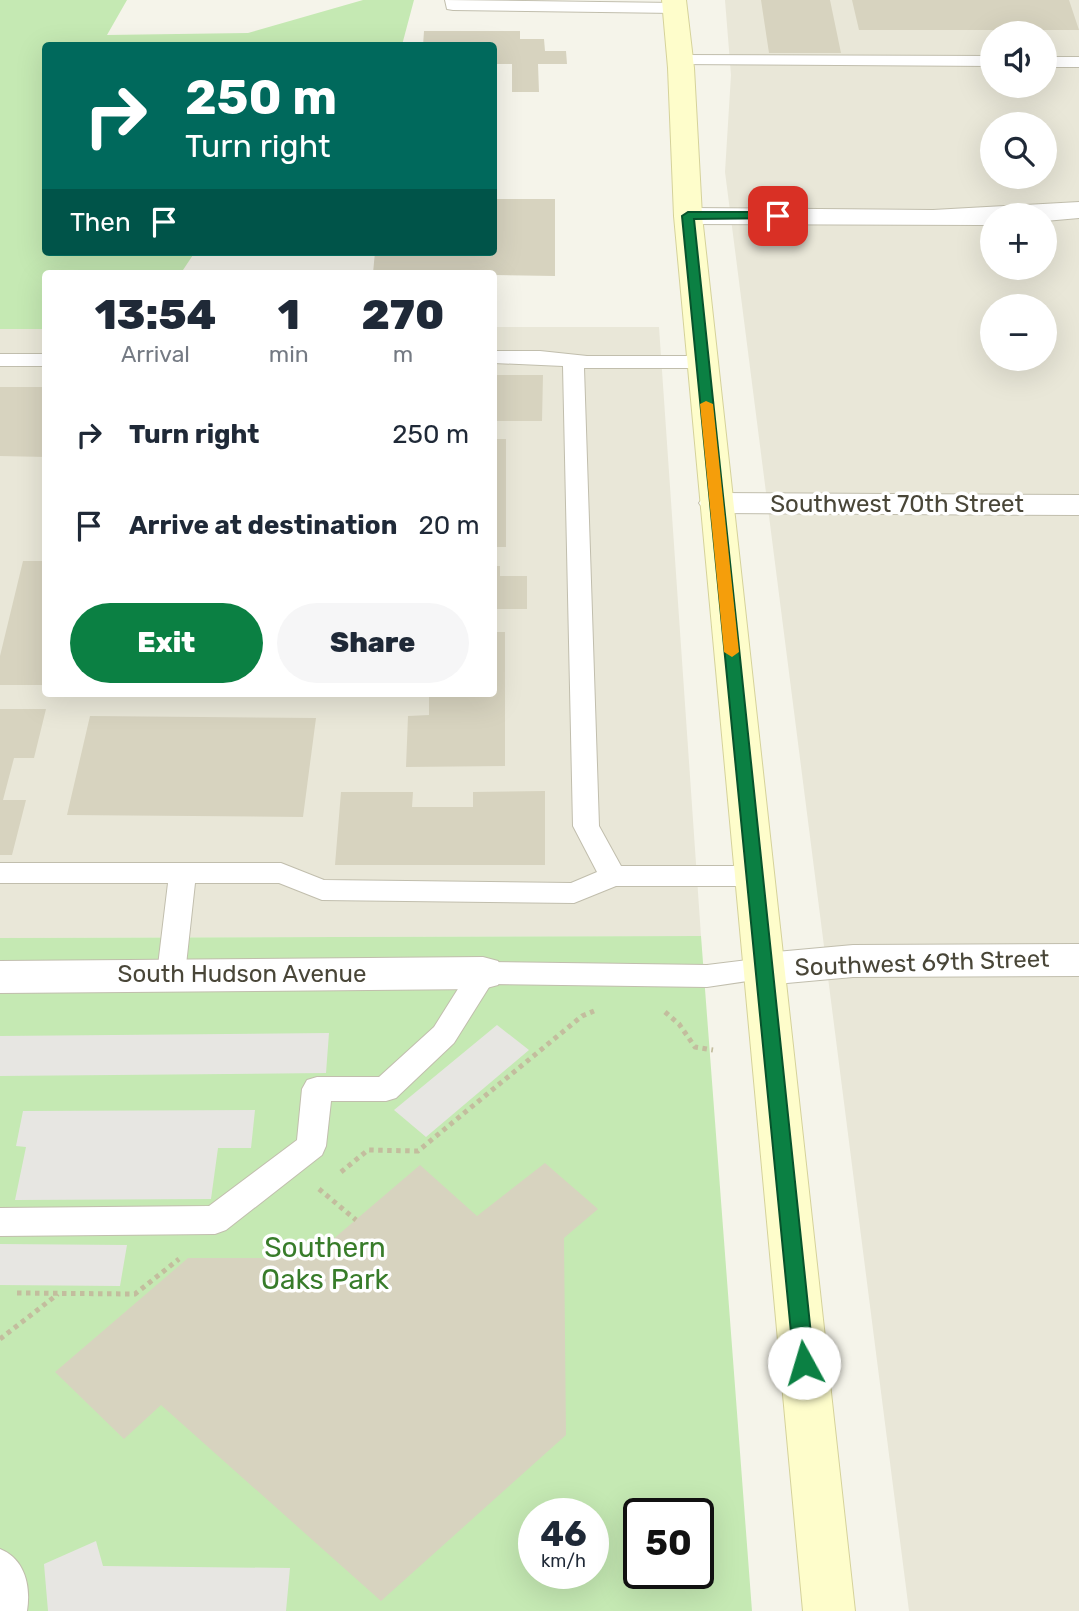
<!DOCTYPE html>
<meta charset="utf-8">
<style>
:root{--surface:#fff;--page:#f6f6f7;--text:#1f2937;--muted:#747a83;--accent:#0b8043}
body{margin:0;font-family:Rubik,sans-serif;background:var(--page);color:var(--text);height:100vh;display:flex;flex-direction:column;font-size:26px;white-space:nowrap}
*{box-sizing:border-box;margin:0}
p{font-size:23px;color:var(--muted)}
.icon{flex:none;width:38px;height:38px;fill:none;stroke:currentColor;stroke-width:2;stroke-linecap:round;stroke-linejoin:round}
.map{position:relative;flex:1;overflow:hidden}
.panel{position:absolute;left:42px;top:270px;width:455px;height:427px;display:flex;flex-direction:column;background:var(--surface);border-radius:7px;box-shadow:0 7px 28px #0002}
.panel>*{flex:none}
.guide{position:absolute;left:42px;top:42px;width:455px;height:214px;border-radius:7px;box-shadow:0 7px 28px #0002;background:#00695c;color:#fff;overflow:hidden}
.tools{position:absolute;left:980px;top:21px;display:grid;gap:14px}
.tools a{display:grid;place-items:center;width:77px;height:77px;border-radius:50%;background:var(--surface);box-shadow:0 7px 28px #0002;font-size:35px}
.speed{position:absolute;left:518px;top:1498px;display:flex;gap:14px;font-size:35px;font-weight:700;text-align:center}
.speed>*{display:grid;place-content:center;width:91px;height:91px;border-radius:50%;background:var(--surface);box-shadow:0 7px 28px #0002;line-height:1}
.speed small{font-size:18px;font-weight:400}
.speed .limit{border:4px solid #111;border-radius:10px;background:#fff;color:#111}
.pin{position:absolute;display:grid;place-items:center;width:60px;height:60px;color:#fff;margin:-30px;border-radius:14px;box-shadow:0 4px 10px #0006}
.me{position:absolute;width:77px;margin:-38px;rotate:354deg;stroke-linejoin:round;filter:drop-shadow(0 0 5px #0008)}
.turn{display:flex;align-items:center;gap:24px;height:147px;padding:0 28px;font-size:32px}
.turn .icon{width:91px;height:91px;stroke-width:2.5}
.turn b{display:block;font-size:49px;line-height:60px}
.then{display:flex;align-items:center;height:66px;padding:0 28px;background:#0003;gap:14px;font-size:26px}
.eta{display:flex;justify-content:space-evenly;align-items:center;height:119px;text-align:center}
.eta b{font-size:42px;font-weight:800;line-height:49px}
.primary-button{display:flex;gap:14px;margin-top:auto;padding:14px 28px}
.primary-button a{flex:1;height:80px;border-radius:42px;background:var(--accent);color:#fff;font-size:28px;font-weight:800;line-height:80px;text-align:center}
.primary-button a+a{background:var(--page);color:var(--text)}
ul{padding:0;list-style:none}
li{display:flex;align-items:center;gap:21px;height:91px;padding:0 28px}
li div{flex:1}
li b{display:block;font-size:26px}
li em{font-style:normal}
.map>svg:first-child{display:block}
</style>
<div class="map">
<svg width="1079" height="1611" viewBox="0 0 1079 1611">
<rect width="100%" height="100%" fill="#f5f4ea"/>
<path fill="#e9e7d8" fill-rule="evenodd" d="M725,0H1079V1611H909L725,172L731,75ZM992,33H1045V86H992ZM992,124H1045V177H992ZM992,215H1045V268H992ZM992,306H1045V359H992Z
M494,327H659L701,936L0,938V329H45L46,693H494Z"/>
<path fill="#c5e9b3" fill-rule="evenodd" d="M0,0H127L107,35L248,33L363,0H414L402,45L46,46V252H195L181,273H46L45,329H0Z
M701,936L752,1611H0V938ZM534,1514H593V1573H534ZM639,1514H698V1573H639Z"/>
<path fill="#e7e6e2" d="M497,1025L529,1050L426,1137L394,1110Z
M329,1033L326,1073L0,1076V1036Z
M255,1110L251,1148H218L211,1199L15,1200L26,1147L16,1146L23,1111Z
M0,1244L127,1245L120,1286L0,1285Z
M96,1541L103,1566L290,1568L286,1611H48L44,1564Z"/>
<path fill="#d7d3bf" d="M761,0H830L841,53H769Z
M852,0H1069L1079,30H859Z
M424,31H520V39H544L545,51H566L567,64H538L539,92H512V64H494V46H423Z
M494,199H555V276L373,273L375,252H494Z
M494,375H543L542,421H494Z
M0,387H46V457L0,456Z
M494,439H506V547H494Z
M23,561H46V685H0V656Z
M494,566H500V576H527V609H494Z
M494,632H505V766L406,767L408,716L429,715V693H494Z
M0,709H46L34,758H14L3,800H26L12,855H0Z
M90,716L316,718L303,817L67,815Z
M545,791V865H335L341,792H413L412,807H473V792Z
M545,1163L598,1209L564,1238L566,1435L381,1601L161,1405L124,1439L55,1372L188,1258H311L420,1165L477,1216Z"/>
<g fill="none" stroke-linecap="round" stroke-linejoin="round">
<g stroke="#c1bead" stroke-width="2">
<path id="lane" d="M445,0L675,3L683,8L675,13L453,10L447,9Z
M680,55L992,56V66L674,64L671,60L674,56Z
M1045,57H1079V67H1045Z
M494,351H540L587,356H702L709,358L712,362L709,366L702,368H584L599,826L621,866H755L765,869L769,876L765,883L755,886H616L574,903L322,900L279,883H195L185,974L181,982L171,985L161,982L157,974L168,883H0V863H281L324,880L571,883L597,872L573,826L563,366L494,363Z
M0,354H46V366H0Z
M765,958L775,961L779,969L775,977L707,987L491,984L454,1043L396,1098L386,1101H331L326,1146L322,1155L226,1230L215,1234L0,1236V1208L209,1206L297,1140L302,1089L307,1080L317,1077H379L434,1027L473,965L483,962L707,965Z
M0,1549C25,1559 31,1586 27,1611H0Z"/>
</g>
<g stroke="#c1bead" stroke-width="2">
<path id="street" d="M1079,202V218L1045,221V215H992V225H982L688,224L678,222L674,216L678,210L688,208L933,210Z
M716,493L1079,495V515L716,513L704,510L699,503L704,496Z
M1079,944V976L853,977L765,985L750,980L744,969L750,958L765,953L853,945Z
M483,957L498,961L504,973L498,985L483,989L0,993V961Z"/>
</g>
<g stroke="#d5d29a" stroke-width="2">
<path id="secondary" d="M662,0H686L694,68L702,216L855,1611H803L674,216L668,68Z"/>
</g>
<path stroke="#c3bd9e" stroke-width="5" stroke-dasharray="4.5 4.5" stroke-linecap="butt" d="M665,1012L679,1024L695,1047L713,1050
M341,1172L368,1150L418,1151L582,1016L594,1011
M319,1189L356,1220
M17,1293L135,1294L179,1259
M0,1339L58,1294"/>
<use href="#lane" fill="#fff" fill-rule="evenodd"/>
<use href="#street" fill="#fff" fill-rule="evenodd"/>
<use href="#secondary" fill="#fefdcb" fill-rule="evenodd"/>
</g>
<path fill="#0b8043" stroke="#07532c" stroke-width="2" d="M778,212L784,216L782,218L694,219L814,1363L811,1370L804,1373L797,1370L794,1363L682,216L688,212Z"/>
<path fill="#f59e0b" d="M706,401L713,404L739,652L732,657L724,652L700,404Z"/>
<g text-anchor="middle" stroke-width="7" stroke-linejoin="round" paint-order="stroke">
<g font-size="24" fill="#494638" stroke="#fff">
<text x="897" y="512">Southwest 70th Street</text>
<text transform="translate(922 963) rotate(-2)" y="8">Southwest 69th Street</text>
<text x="242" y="982">South Hudson Avenue</text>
</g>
<g font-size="28" fill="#387c2a" stroke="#fff">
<text x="325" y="1257">Southern<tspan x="325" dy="32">Oaks Park</tspan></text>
</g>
</g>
</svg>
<div class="tools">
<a><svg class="icon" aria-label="sound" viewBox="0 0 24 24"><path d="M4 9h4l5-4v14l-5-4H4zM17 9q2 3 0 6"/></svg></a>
<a><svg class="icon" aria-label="search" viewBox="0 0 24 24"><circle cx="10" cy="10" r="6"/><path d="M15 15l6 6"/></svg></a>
<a>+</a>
<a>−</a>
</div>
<div class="speed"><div>46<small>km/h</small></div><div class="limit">50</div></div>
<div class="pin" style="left:778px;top:216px;background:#d93025"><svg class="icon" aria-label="arrive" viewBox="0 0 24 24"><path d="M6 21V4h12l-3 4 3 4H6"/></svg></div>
<svg class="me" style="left:804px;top:1363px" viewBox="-20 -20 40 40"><circle r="19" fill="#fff"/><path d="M0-13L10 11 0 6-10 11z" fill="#0b8043"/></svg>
<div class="guide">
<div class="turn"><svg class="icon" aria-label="right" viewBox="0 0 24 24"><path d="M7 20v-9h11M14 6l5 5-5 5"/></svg><div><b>250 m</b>Turn right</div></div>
<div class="then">Then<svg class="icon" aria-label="arrive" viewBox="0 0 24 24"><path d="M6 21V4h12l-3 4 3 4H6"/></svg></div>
</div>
<section class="panel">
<div class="eta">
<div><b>13:54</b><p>Arrival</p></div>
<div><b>1</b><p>min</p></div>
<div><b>270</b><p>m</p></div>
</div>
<ul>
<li><svg class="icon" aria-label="right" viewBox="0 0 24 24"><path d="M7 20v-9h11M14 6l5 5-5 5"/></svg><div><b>Turn right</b></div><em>250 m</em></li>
<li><svg class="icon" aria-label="arrive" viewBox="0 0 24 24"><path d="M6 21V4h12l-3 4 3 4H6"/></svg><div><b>Arrive at destination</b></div><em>20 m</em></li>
</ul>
<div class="primary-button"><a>Exit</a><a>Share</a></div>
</section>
</div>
